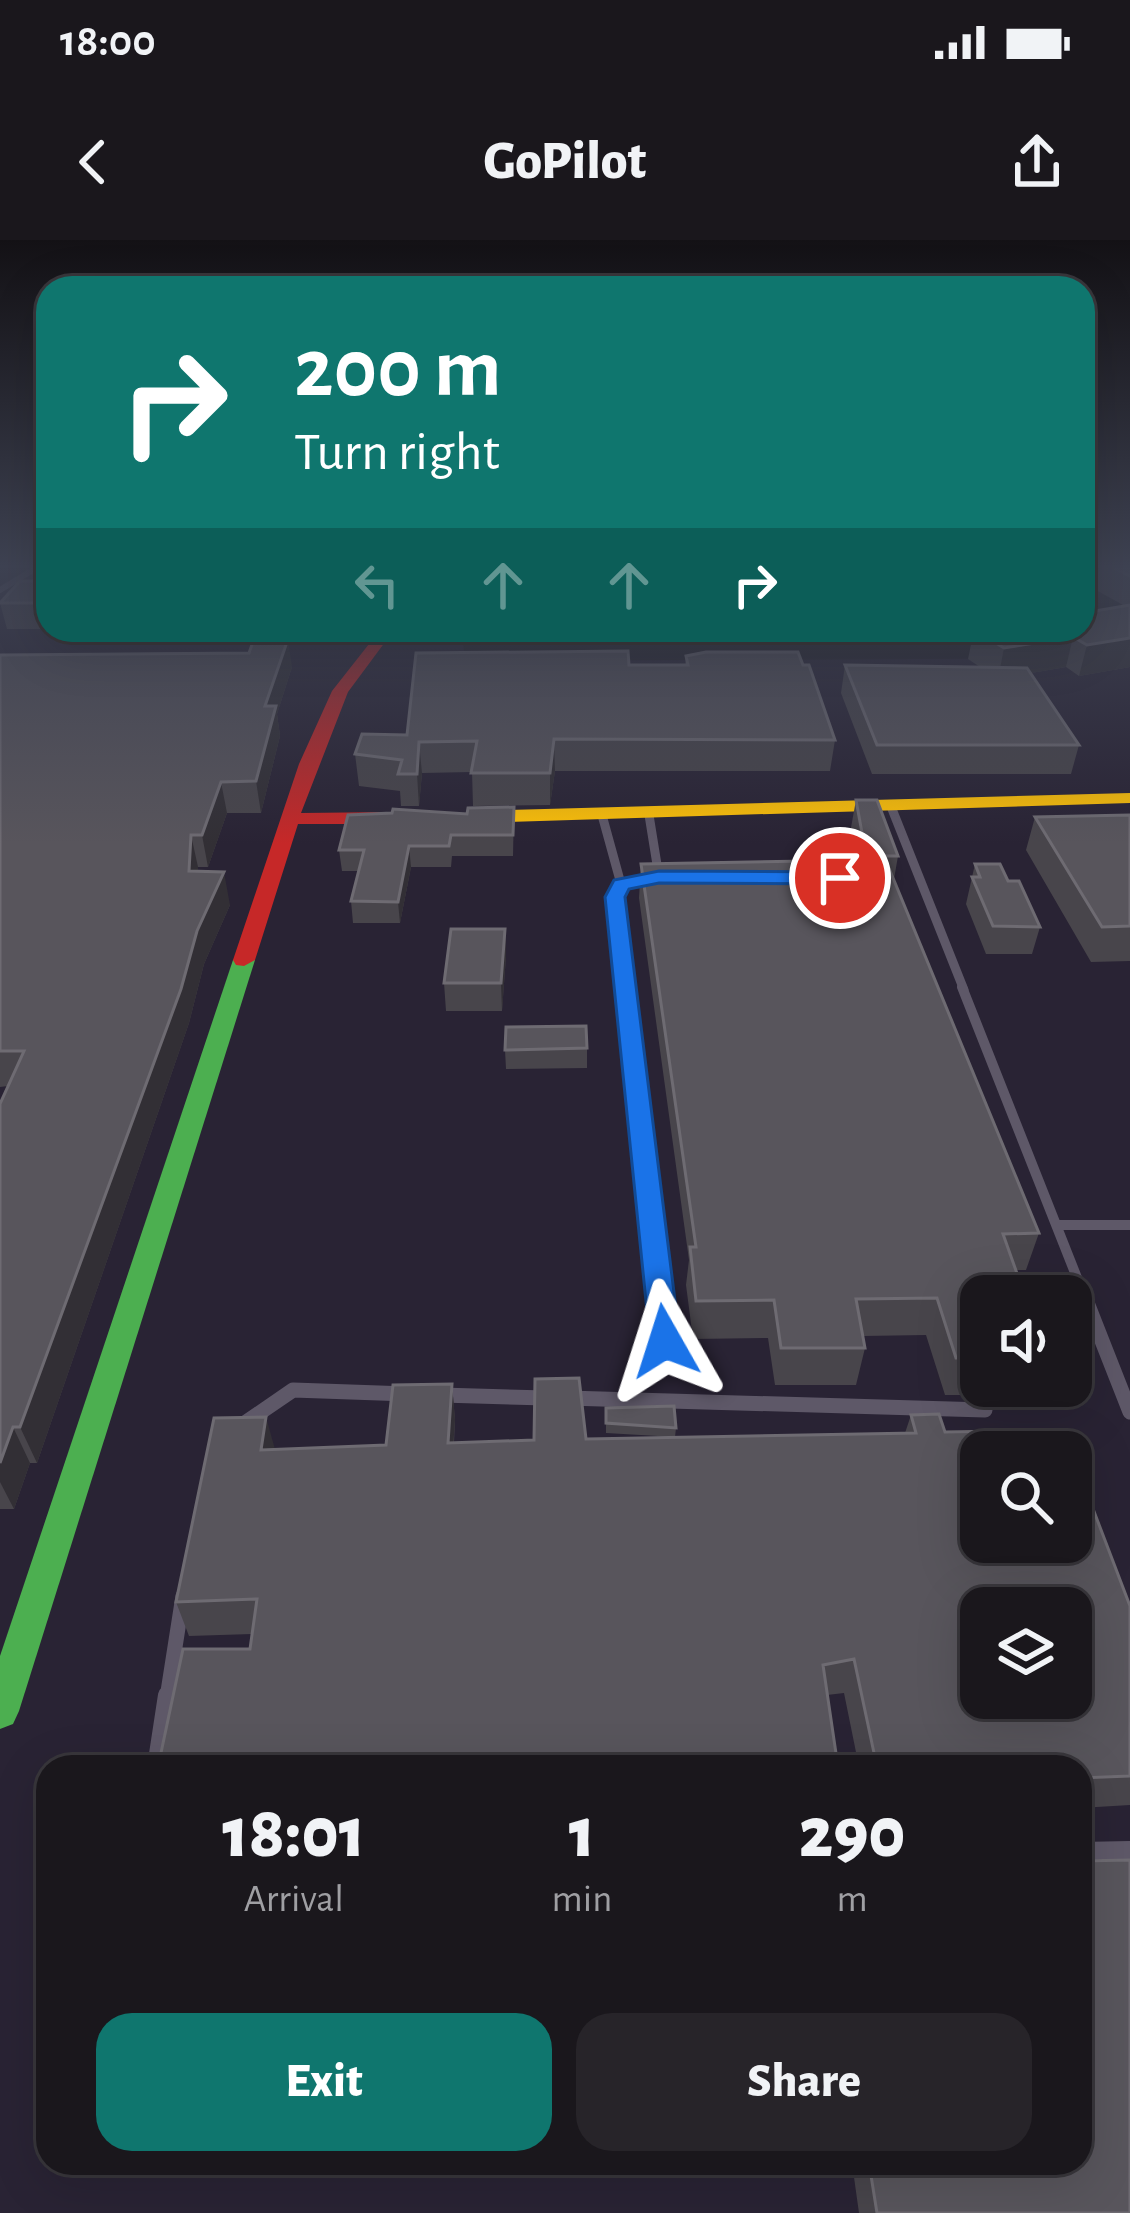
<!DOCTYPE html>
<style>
:root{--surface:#1a171c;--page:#272429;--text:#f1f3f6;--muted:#9f9fa3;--line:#38363b;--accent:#0f766e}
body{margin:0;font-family:"Alegreya Sans",sans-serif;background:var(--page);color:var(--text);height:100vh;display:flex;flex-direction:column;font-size:45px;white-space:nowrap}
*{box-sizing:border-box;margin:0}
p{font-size:39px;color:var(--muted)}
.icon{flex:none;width:66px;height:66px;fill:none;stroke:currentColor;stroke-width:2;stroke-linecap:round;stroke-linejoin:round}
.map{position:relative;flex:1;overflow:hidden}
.panel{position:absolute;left:36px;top:1515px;width:1056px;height:420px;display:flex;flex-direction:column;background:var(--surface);border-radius:36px;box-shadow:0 12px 48px #0002,0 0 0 3px var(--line)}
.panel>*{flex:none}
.hud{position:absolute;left:36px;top:36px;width:1059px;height:366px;border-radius:36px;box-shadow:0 12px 48px #0002,0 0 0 3px var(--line);background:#0f766e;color:#fff;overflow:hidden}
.buttons{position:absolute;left:960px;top:1035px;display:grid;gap:24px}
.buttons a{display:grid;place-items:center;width:132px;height:132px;border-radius:24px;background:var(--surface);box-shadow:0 12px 48px #0002,0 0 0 3px var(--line);font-size:60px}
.pin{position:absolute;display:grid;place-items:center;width:102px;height:102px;color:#fff;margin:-51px;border:6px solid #fff;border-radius:50%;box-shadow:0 3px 12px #0007}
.me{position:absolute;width:132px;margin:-66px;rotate:354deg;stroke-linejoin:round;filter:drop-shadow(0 0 9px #0008)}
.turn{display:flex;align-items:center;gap:42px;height:252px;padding:0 60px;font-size:54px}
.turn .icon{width:156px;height:156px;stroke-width:2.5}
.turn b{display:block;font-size:84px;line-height:102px}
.lanes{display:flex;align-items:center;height:114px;padding:0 60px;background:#0003;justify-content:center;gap:60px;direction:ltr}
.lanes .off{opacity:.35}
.eta{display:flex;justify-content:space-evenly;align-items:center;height:204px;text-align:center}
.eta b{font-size:72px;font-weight:800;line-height:84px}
.action{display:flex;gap:24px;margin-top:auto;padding:24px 60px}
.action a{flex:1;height:138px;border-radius:36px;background:var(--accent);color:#fff;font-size:48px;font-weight:800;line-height:138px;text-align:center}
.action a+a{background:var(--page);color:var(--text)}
.status{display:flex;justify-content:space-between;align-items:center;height:84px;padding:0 60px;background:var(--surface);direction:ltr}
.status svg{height:33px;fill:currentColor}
header{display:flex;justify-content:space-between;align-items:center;height:156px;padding:0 60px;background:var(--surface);font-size:54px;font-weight:800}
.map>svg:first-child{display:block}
</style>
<div class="status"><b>18:00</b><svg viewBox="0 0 49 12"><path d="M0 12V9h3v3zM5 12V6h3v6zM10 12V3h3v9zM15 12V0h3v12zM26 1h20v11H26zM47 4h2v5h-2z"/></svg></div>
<header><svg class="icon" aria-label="back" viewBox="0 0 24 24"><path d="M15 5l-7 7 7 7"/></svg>GoPilot<svg class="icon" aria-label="share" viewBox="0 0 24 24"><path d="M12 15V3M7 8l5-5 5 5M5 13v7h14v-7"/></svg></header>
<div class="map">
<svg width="1130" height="1973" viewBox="0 0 1130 1973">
<rect width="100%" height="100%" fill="#221f26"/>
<path fill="#292334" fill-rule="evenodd" d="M0,328H48V390H459L467,421L1130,418V1973H0ZM981,1056H1071V1146H981ZM981,1212H1071V1302H981ZM981,1368H1071V1458H981ZM48,1527H1080V1923H48Z"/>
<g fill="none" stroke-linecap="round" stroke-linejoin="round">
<path stroke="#5e5868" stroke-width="6" d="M0,350L36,328"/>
<path stroke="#5e5868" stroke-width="9" d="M892,569L964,750
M602,575L621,644
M626,750L615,657L621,644L659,637L649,575"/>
<path stroke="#5e5868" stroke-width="10" d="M625,747L660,1058
M962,747L1085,1058
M1060,985H1130"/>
<path stroke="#5e5868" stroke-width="15" d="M660,1055L665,1101
M1084,1055L1130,1172
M441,1155L546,1158
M567,1158L985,1170
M242,1185L293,1150L408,1154
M167,1458L183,1356"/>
<path stroke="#5e5868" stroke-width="18" d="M156,1527L167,1455
M1080,1611L1130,1610"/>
<path fill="#5e5868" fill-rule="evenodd" d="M1130,332V340L1083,346V338Z"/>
<path fill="#4caf50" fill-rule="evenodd" d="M244,714L255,720L19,1471L13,1484L0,1489V1416L233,720Z"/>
<path fill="#ffc107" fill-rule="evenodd" d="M1130,553V563L472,583L463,577L472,571Z"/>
<path fill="#c62828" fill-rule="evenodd" d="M380,390H394L348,452L301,573L391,572L400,578L391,584H298L255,720L244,726L236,725L233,720L299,524L332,451Z"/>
</g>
<path fill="#48454b" d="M48,328V389H7L0,363L33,341Z
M1100,328H1130V427L1079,436L1066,427L1031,433L1079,505L1071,534H872L841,453L845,425L980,427L968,419L974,390L1125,366L1094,349Z
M324,390H360L351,401L325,399Z
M0,415L292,427L277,474L280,496L261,573H227L208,627H198L197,631L230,665L204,724L189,783L37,1223H30L14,1269H0V864L8,846L0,847Z
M686,416L835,500L830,531H555L550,565L473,566L472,532L422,533L419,566H401L400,551L359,546L355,514L407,495L629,425H685Z
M856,560L898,616L894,639L1039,993L1026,1030H1016L981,1056V1122H976L965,1155H945L926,1095L863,1096L865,1108L856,1145H775L768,1098L693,1099L686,1045L689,1020L639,658L641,624L855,621L850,593Z
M514,567L513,616H452L451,627H411L400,683H353L351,661L358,631H342L339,610L467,574Z
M1130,575V721L1091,722L1026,610L1035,577Z
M975,624L1008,641L1040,687L1032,714H986L966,664Z
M505,689L506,716L502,771H446L444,743Z
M587,808V828L506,829L505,810Z
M452,1144L455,1180L454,1202L905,1193L911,1175L945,1192L1130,1366V1565L1080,1568V1527H859L844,1453L827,1455L250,1409L252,1394L189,1396L176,1362L275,1210L386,1205Z
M606,1168L676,1188L675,1197L606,1193Z
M852,1923H1080L1130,1973H859Z"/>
<path fill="#322f35" d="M350,390H360L351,401Z
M1073,397L1066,427L998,439L1004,408Z
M1130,398V427L1079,436L1087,405Z
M288,399L292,427L277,474L280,496L261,573L256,541L265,466Z
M554,499L555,531L550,565V533Z
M419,502L422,533L419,566L417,534Z
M221,542L227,573L208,627L202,595Z
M191,595L198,627L196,664L189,631Z
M409,606L411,627L400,683L398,662Z
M224,632L230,665L204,724L189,783L37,1223L20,1187L197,691Z
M505,689L506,716L502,771L501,743Z
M452,1144L455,1180L451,1238L448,1203Z
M266,1177L276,1213L261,1210Z
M13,1187L30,1223L14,1269L0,1242V1223Z"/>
<path fill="#58555c" stroke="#6e6b72" stroke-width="3" fill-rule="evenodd" d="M47,328L48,363H0L20,341H33Z
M1114,328H1130V336Z
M1130,365V398L1087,405L1073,397L1004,408L975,390H1083V373Z
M254,399H288L265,466H276L256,541L221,542L202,595H191L189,631L224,632L197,691L181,749L20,1187H13L0,1223V864L24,811H0V415L249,413Z
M628,411L629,425H688L686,416L706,412H798L803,425H809L835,500L554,499L550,533H471L477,501L419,502L417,534H398L402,520L355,514L362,494L407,495L416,413Z
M845,425L1027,428L1079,505H877Z
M856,560H877L898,616H884L1039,993L1003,994L1025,1056H981V1084H968L978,1118H956L937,1058L856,1059L865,1108H781L774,1060L696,1061L690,1007H696L641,624L867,620Z
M514,567L513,595H451L449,606H409L398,662L351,661L364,610H339L348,575L392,573L393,569L467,574L468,568Z
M1130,575V686L1102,687L1035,577Z
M975,624H1000L1008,641H1019L1040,687L993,686L972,637H980Z
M451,689H505L501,743H444Z
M586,786L587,808L505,810L506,787Z
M579,1138L586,1199L916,1193L911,1175L939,1174L945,1192L1063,1190L1130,1366V1536L1080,1538V1527H877L854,1419L823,1425L838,1527H158L183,1409H250L257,1359L176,1362L214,1178L266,1177L261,1210L386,1205L393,1145L452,1144L448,1203L534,1200L535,1139ZM981,1212H1071V1302H981ZM981,1368H1071V1458H981Z
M674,1166L676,1188L606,1183V1168Z
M1130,1620V1973H877L869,1923H1080V1621Z"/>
<linearGradient id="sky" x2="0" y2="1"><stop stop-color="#131115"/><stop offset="0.54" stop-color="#3e4252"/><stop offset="1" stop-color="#3e4252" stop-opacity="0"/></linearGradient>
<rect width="1130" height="604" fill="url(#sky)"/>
<path fill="#1a73e8" stroke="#114b97" stroke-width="3" d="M659,631L840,632L850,638L840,644L659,643L629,649L625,657L680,1101L665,1112L650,1101L605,657L614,640Z"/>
</svg>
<div class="buttons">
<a><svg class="icon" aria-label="sound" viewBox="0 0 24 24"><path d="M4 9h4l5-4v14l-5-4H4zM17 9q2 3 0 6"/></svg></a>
<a><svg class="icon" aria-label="search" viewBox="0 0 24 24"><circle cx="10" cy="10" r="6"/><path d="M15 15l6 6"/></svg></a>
<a><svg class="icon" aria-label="layers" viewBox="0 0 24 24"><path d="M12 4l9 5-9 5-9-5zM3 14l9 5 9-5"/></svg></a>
</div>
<div class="pin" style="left:840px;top:638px;background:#d93025"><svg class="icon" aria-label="arrive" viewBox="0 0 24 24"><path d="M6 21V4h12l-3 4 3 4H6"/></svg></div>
<svg class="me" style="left:665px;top:1101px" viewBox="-20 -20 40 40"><path d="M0-17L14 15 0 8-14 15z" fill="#1a73e8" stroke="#fff" stroke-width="4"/></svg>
<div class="hud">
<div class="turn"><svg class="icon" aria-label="right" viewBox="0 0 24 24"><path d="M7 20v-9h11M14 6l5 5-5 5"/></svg><div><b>200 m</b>Turn right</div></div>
<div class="lanes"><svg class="icon off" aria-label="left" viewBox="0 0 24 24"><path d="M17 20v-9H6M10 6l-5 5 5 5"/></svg><svg class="icon off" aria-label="ahead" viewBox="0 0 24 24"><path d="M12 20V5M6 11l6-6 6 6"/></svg><svg class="icon off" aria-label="ahead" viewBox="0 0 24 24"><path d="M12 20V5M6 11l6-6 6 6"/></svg><svg class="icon" aria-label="right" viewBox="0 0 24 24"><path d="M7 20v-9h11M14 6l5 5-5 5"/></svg></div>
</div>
<section class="panel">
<div class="eta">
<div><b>18:01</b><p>Arrival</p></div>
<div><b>1</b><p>min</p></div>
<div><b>290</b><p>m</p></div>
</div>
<div class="action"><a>Exit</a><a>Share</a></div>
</section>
</div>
